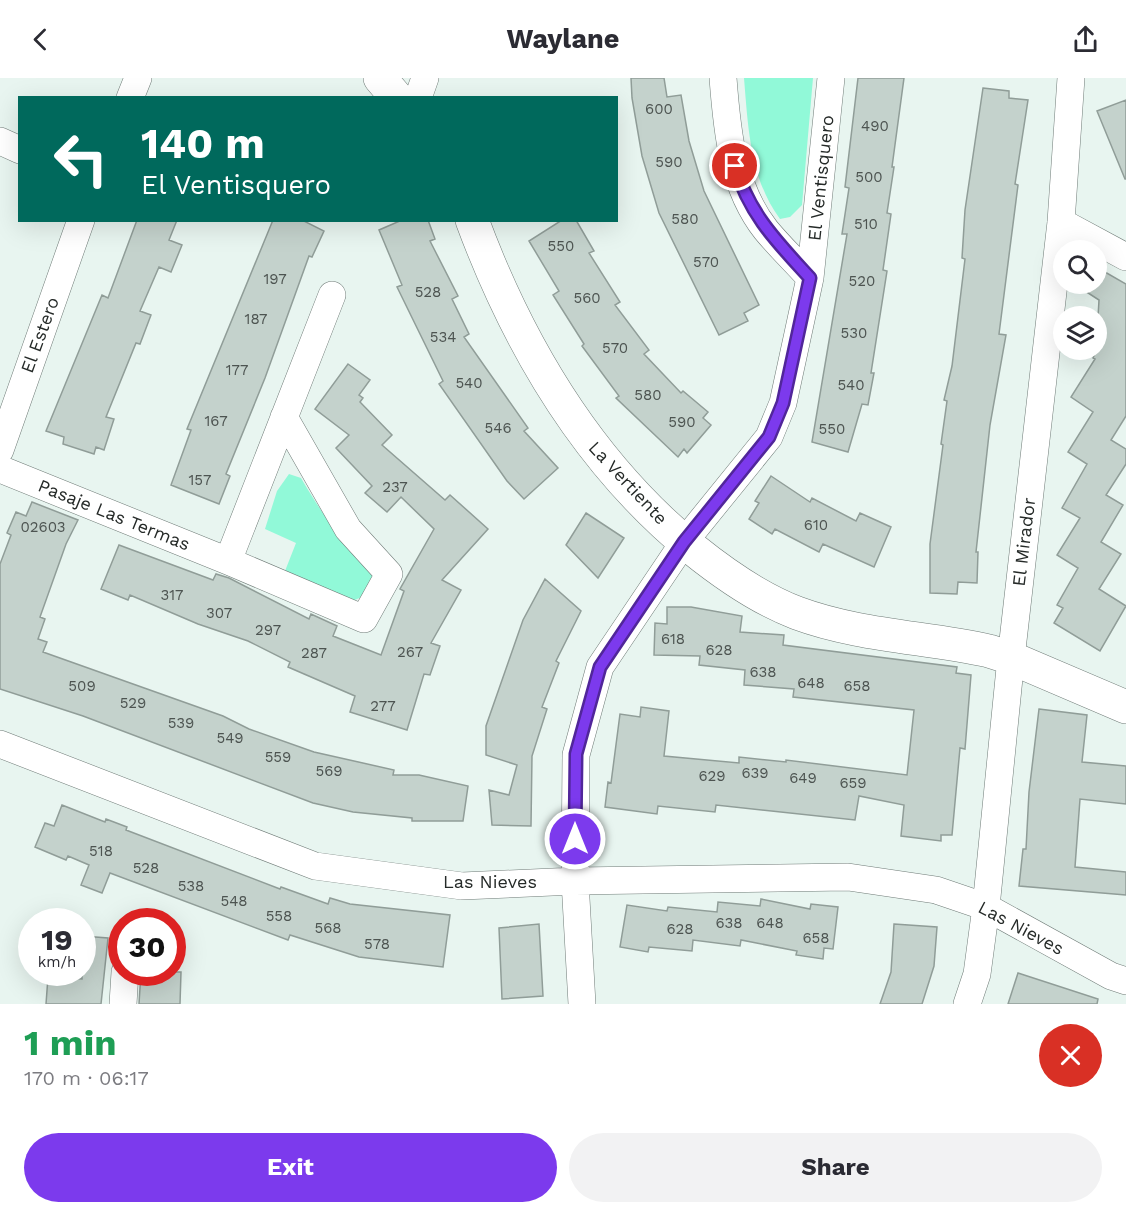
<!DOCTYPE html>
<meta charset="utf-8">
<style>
:root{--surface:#fff;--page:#f2f2f3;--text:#2b2b33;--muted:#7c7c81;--accent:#7c3aed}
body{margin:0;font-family:"Work Sans",sans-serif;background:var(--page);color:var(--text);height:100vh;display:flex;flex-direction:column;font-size:22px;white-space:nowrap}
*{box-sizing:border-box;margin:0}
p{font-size:20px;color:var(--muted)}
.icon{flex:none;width:33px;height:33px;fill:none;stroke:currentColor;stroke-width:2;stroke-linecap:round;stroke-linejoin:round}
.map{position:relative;height:926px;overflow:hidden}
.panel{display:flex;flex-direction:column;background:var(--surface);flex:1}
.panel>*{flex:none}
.guide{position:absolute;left:18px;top:18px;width:600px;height:126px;border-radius:0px;box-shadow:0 6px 24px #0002;background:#00695c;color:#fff;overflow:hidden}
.buttons{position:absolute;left:1053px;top:162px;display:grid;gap:12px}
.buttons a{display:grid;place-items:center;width:54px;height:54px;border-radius:50%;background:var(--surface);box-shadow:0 6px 24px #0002;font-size:30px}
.speed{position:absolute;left:18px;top:830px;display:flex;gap:12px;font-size:30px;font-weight:700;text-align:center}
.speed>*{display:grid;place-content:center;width:78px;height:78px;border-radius:50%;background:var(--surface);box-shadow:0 6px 24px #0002;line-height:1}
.speed small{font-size:15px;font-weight:400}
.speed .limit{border:9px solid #d22;background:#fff;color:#111}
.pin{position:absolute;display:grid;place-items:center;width:51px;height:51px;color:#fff;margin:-26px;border:3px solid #fff;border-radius:50%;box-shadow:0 2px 6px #0007}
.me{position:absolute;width:66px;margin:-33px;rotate:0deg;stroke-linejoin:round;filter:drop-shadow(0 0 4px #0008)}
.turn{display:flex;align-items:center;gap:21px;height:126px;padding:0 24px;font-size:27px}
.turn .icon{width:78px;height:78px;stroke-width:2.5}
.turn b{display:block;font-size:42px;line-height:51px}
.round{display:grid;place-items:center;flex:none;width:63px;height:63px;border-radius:32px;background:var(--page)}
.overview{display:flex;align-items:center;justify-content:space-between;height:102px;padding:0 24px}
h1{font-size:36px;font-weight:700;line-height:45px;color:#1e9e55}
.primary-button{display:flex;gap:12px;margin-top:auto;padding:12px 24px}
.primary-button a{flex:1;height:69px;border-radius:36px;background:var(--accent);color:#fff;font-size:24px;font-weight:700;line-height:69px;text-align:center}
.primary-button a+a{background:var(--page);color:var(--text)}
header{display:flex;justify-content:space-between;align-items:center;height:78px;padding:0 24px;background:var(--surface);font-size:27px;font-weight:700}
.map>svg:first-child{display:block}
</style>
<header><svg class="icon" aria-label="back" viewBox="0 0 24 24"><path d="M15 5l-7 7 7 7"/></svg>Waylane<svg class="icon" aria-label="share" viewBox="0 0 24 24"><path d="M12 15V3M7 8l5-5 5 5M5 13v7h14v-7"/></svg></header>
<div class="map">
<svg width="1126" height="926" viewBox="0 0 1126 926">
<rect width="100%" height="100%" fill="#e8f5f0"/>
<path fill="#91f9d8" d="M744,0H813L802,127L790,139L780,141C750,101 748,48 744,0Z
M289,396L301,400C322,436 344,467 374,498C360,548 315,509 285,493L296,465L265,451L277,413Z"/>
<path fill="#c4d2cc" stroke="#909d98" stroke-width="1.5" d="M631,0H664L667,19L681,17L689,63L704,113L759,227L744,235L748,243L719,257L659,135L642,78L632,20Z
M858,0H904L892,89H894L887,135L891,136L883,192L887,193L871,295H874L868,327L862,326L848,374L812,364L847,156H842L849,110L845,109Z
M983,10L1009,13V20L1028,22L1015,106L1018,107L999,256L1006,257L990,347L976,474H978L977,505L958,504L957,516L930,515V466L943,367L941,366L947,323L944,322L952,288L965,181L962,180L965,132Z
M1126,22V101H1125L1097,33Z
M137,142H177L169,162L182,167L171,194L159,189L140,233L151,237L140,266L136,265L106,339L114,341L104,372L96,369L94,376L63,366L64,359L46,353L102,217L108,220Z
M273,142H302L324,153L312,179L309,178L265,300L226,396L230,398L219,426L171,407L191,352L187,351Z
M402,142H428L435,161L430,163L458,218L452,221L469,256L464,259L528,350L524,353L558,390L524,421L507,403L439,306L443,303L397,209L402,207L379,152Z
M562,142H576L594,173L589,175L620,224L615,227L649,272L644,276L681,315L683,313L708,334L703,340L711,347L687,375L684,371L678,379L616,320L619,318L582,268L584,266L553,217L559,213L529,163Z
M1098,190L1126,206V338L1111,362L1126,371V386L1106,417L1123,427L1101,464L1121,476L1099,511L1126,528L1100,573L1054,545L1063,530L1057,527L1078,490L1057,477L1080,440L1062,430L1087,386L1068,374L1093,334L1071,319L1095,281L1093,280L1096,273L1099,222L1085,213L1090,206H1096Z
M348,286L370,302L359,317L363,320L360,324L392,357L382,367L445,422L450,417L488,451L442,502L461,512L431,565L440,568L430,597L424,596L407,652L350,634L355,618L288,589L290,584L248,563L198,546L130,517L128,522L101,511L119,467L213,502L216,496L229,500L309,541L311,536L337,548L333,558L381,577L404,513L400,511L434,451L401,419L387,434L365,415L372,408L336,370L349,357L315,331Z
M771,398L810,424L812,420L856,443L860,435L891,449L874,489L823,466L819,474L775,451L772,456L749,441L759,425L755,423Z
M32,424L78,442L66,466L40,539L45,541L38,561L47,564L43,574L223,638L249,651L314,674L394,692L393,697H419L468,708L463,743H412V740L353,734L313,725L83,638L0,611V486L11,457L7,455L16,434L26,438Z
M586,435L624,460L598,500L566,467Z
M545,501L581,533L556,583L559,585L542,629L547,631L532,678L531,748L492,747L489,712L509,717L517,687L486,677V648L523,542Z
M667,529H691L742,538L740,554L784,557L783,567L957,589L956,595L971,597L965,671L960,670L952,757H941V763L901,758L904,727L859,718L855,742L716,727L715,734L658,728L657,736L605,729L608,704L611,705L620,636L640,639L641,629L669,633L664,678L739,685V679L786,684V682L907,697L914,632L793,619L794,611L744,607L745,592L699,587L700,578L654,577L655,545L667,546Z
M1039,631L1087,637L1082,684L1126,688V726L1080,721L1075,789L1126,794V817L1019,808L1023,771H1026L1029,714Z
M62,727L105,744L106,741L127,749L126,752L280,811L281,809L328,826L330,820L350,826L450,837L443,889L359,879L290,857L288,862L110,795L102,815L81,807L89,787L68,778L66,782L35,769L45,745L54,748Z
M761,821L810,831L811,826L838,829L833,871L824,870L823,881L796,877L797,873L741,862L740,868L693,862L692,873L649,869L648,874L620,869L627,827L667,833L668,829L717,834L718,824L760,828Z
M539,846L543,918L502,921L499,850Z
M894,846L937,849L934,888L922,926H880L891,894Z
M82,858L108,860L101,926H46L48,899L82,901Z
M141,894H181L180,926H139Z
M1018,895L1098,921L1097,926H1008Z"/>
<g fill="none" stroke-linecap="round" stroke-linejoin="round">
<g stroke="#707c78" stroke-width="28">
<path id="street" d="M723,0C727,53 732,109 766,152C780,169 796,184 810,200
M130,20L138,0
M418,20L425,0
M0,63L20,72
M1061,144L1126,179
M0,372L81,142
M0,391L228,483L364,541L389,496L348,451L284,339
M228,483L332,217
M0,666L315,788L462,808L575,803L848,799L936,812L986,829L1111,898L1126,903
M123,926L125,894
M582,926L575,803L576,677L600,589L684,464L769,359L783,325L810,200L831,0
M967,926L977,896L986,829L1011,580L1061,144L1071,0"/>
</g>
<g stroke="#707c78" stroke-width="34">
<path id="secondary" d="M380,0L397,20
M472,142C519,269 588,385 693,471C724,496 760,521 797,535C859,558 926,559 989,573L1011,580L1126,629"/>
</g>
<use href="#street" stroke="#fff" stroke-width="27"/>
<use href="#secondary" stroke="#fff" stroke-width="33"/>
</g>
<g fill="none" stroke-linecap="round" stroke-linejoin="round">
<g stroke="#51269a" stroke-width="15">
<path id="route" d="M575,761L576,676L600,589L684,464L769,359L783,325L810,200C777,164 749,136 735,88"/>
</g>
<use href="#route" stroke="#7c3aed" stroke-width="10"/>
</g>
<g text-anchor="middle" stroke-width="4.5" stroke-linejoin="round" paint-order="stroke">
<g font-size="15" fill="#4d5451">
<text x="659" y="36">600</text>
<text x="875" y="53">490</text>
<text x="669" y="89">590</text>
<text x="869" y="104">500</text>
<text x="685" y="146">580</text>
<text x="866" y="151">510</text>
<text x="561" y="173">550</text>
<text x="706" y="189">570</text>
<text x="275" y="206">197</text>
<text x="862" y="208">520</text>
<text x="428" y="219">528</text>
<text x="587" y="225">560</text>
<text x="256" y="246">187</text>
<text x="854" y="260">530</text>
<text x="443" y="264">534</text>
<text x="615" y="275">570</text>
<text x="237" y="297">177</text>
<text x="469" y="310">540</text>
<text x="851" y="312">540</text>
<text x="648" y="322">580</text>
<text x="216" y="348">167</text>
<text x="682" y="349">590</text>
<text x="498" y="355">546</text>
<text x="832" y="356">550</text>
<text x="200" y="407">157</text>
<text x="395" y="414">237</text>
<text x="816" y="452">610</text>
<text x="43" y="454">02603</text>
<text x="172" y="522">317</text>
<text x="219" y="540">307</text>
<text x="268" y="557">297</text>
<text x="673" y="566">618</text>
<text x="719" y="577">628</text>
<text x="410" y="579">267</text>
<text x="314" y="580">287</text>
<text x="763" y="599">638</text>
<text x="811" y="610">648</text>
<text x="82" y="613">509</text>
<text x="857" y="613">658</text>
<text x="133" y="630">529</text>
<text x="383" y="633">277</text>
<text x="181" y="650">539</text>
<text x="230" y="665">549</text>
<text x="278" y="684">559</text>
<text x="329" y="698">569</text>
<text x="755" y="700">639</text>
<text x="712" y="703">629</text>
<text x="803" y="705">649</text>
<text x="853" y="710">659</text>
<text x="101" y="778">518</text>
<text x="146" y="795">528</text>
<text x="191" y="813">538</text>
<text x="234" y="828">548</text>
<text x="279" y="843">558</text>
<text x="729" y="850">638</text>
<text x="770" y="850">648</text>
<text x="328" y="855">568</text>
<text x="680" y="856">628</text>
<text x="816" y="865">658</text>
<text x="377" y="871">578</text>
</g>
<g font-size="18" fill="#252a28" stroke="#fff">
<text transform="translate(821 100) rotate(-84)" y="6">El Ventisquero</text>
<text transform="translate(40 257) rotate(-70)" y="6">El Estero</text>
<text transform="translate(628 405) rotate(47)" y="6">La Vertiente</text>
<text transform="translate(114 437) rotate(22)" y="6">Pasaje Las Termas</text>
<text transform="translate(1024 464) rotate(-83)" y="6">El Mirador</text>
<text x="490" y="810">Las Nieves</text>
<text transform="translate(1021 850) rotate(28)" y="6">Las Nieves</text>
</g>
</g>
</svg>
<div class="buttons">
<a><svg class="icon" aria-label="search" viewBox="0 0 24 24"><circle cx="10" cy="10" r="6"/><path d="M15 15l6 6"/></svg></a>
<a><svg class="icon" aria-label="layers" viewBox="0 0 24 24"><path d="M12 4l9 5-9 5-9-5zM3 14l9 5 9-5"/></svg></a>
</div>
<div class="speed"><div>19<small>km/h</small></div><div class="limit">30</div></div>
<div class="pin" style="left:735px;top:88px;background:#d93025"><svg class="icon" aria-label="arrive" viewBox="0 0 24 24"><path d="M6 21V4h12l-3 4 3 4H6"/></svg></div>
<svg class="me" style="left:575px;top:761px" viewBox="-20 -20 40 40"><circle r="17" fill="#7c3aed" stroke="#fff" stroke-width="3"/><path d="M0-11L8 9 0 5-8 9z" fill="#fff"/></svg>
<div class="guide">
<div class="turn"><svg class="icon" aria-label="left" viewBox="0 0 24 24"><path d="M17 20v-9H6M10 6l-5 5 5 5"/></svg><div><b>140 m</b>El Ventisquero</div></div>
</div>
</div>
<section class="panel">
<div class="overview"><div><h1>1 min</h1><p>170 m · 06:17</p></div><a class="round" style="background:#d93025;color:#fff"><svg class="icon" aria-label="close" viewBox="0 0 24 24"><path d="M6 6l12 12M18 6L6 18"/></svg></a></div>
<div class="primary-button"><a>Exit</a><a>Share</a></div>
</section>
